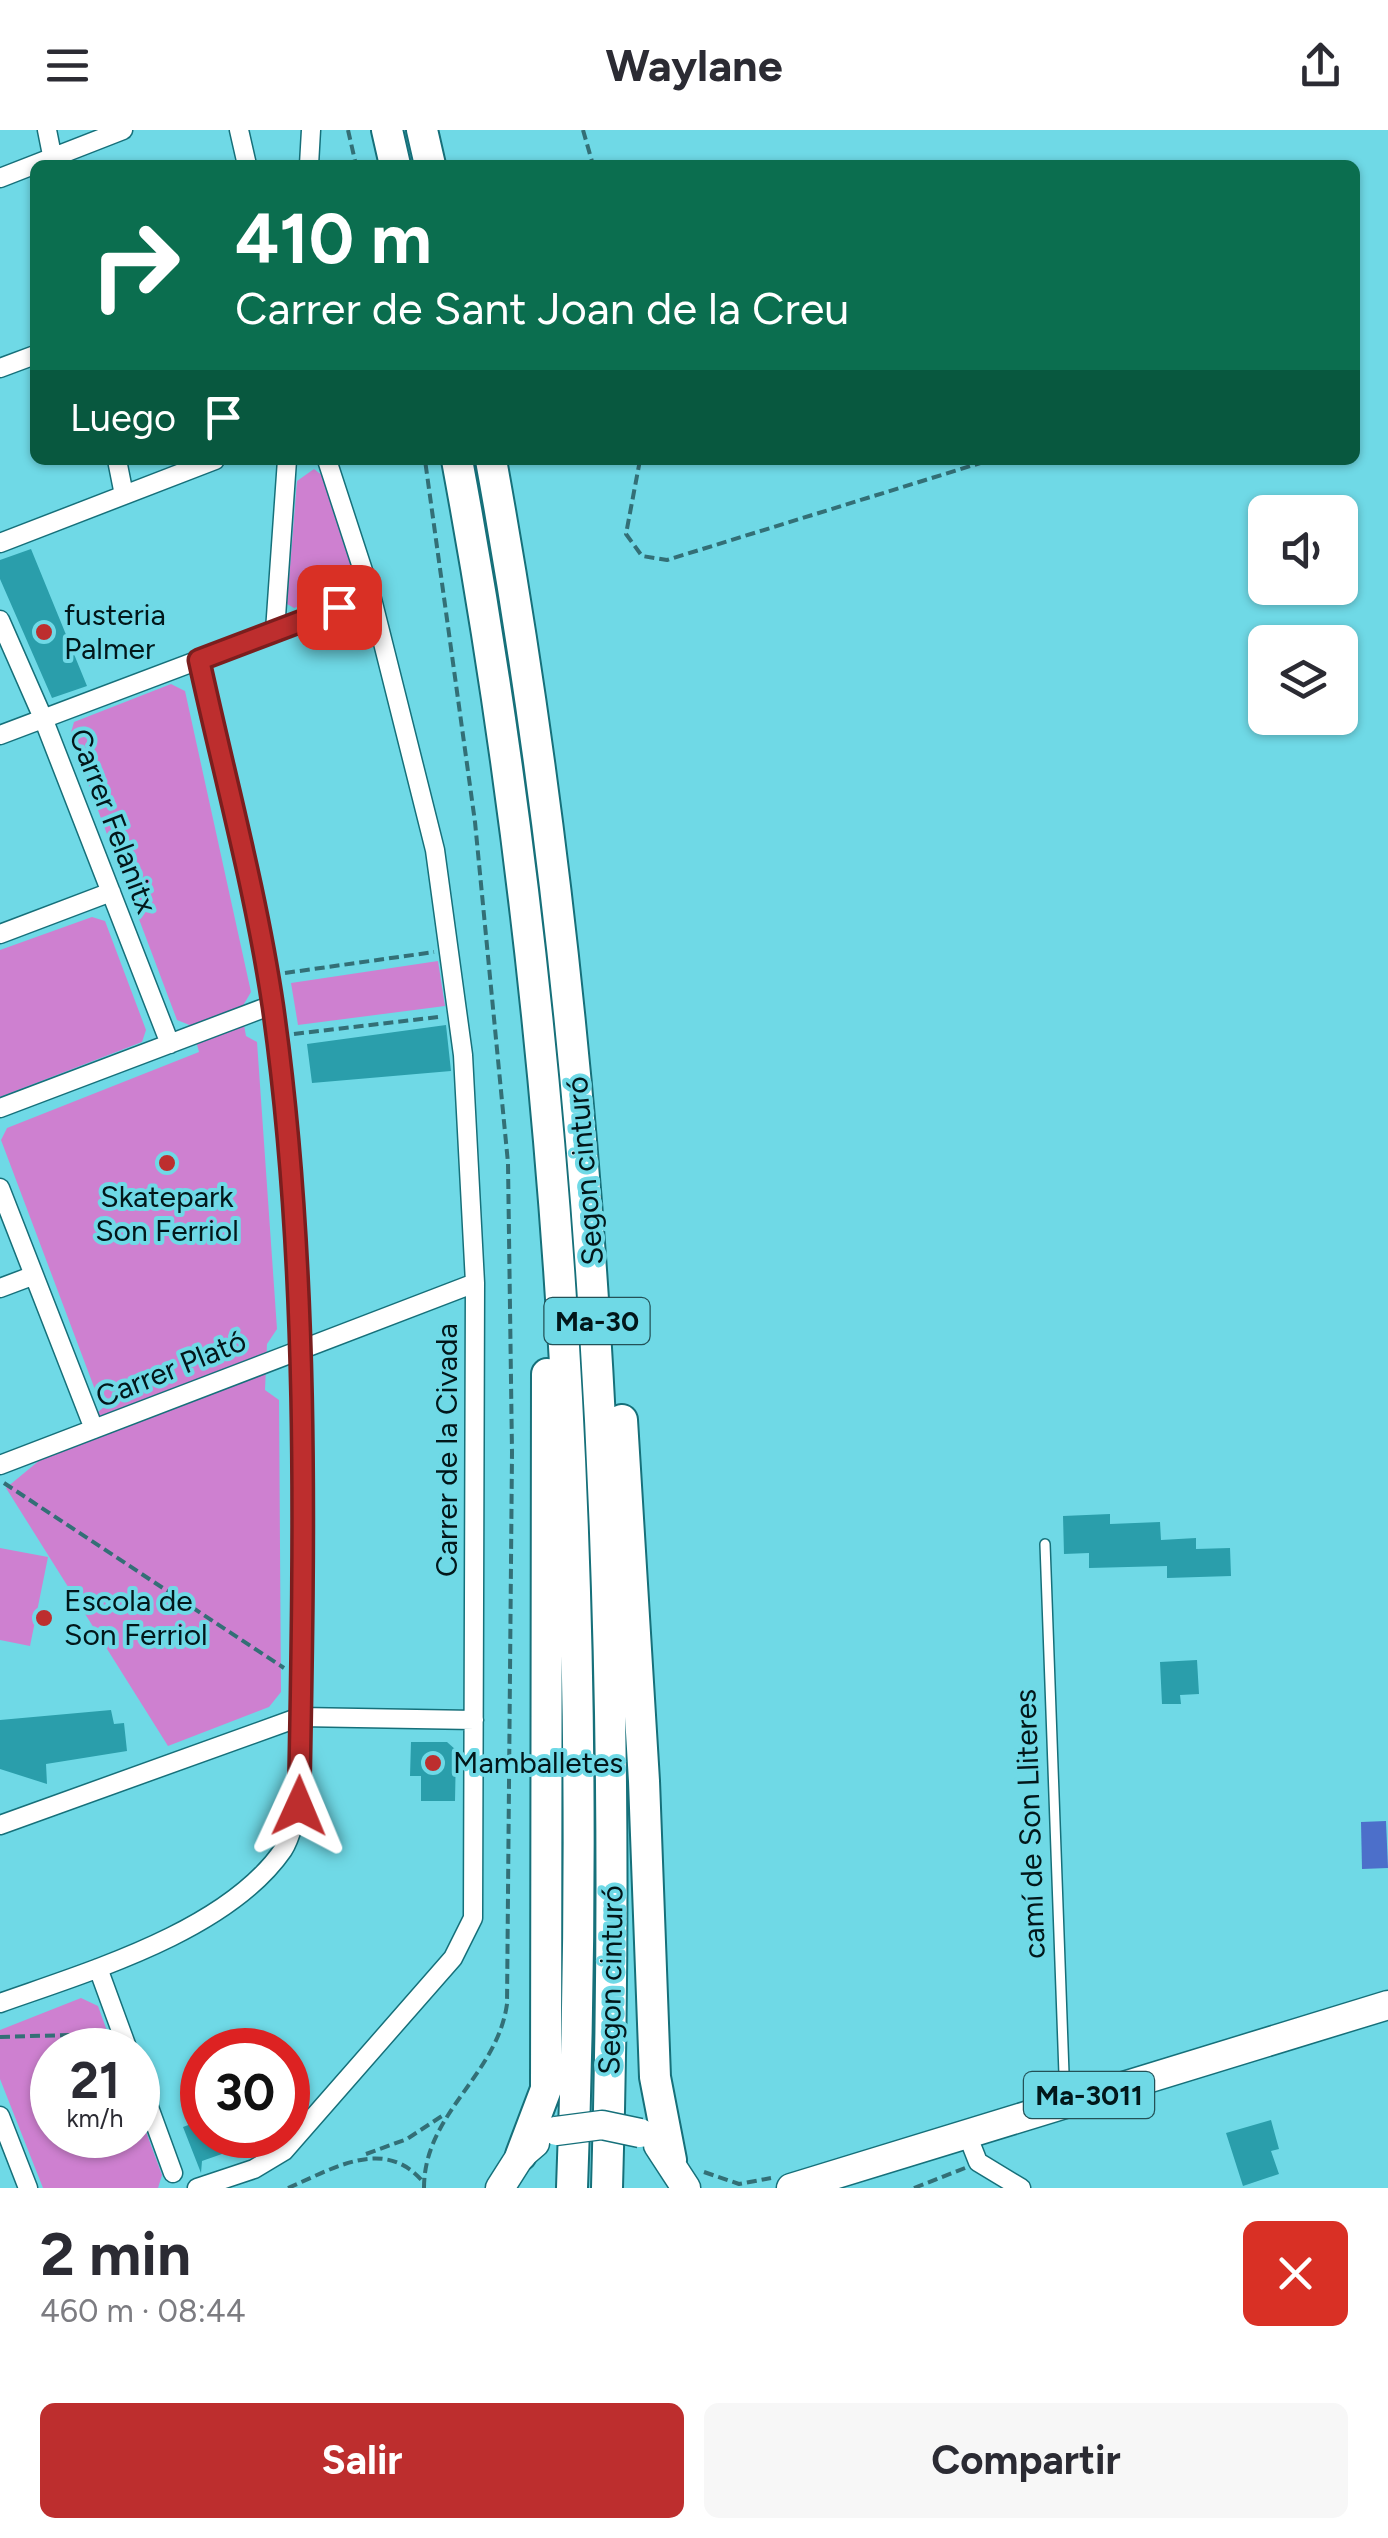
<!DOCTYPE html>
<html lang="es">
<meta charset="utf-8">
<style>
:root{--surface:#fff;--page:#f7f7f7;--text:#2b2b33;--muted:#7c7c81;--accent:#bd2e2e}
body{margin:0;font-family:Figtree,sans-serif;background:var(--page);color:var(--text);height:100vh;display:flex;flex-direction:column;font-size:38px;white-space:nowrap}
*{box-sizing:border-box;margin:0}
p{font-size:32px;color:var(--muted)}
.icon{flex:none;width:55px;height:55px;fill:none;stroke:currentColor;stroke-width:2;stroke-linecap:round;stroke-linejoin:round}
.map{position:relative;height:2058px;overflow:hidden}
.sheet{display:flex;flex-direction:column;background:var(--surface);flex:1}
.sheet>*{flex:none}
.hud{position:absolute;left:30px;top:30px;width:1330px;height:305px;border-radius:15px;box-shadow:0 2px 8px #0004;background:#0b6e4f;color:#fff;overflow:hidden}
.controls{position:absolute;left:1248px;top:365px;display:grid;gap:20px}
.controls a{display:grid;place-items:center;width:110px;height:110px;border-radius:15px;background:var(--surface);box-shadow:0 2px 8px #0004;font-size:50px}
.speed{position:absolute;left:30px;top:1898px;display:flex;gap:20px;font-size:50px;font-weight:700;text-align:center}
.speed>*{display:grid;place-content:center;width:130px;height:130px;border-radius:50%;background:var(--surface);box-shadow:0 2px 8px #0004;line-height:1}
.speed small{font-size:25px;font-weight:400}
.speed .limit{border:15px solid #d22;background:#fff;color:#111}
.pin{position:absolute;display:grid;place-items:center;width:85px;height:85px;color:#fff;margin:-42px;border-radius:20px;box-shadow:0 5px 15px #0006}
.me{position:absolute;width:110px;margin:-55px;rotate:1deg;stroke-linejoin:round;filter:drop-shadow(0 0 8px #0008)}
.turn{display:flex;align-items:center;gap:35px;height:210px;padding:0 40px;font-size:45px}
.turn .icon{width:130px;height:130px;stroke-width:2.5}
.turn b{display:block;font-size:70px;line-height:85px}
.then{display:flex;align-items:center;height:95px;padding:0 40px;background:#0003;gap:20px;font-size:38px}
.round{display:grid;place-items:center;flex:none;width:105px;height:105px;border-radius:15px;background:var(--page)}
.overview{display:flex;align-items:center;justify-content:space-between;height:170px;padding:0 40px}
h1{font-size:60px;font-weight:700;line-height:75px}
.button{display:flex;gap:20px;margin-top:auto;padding:20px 40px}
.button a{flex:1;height:115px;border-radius:15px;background:var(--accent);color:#fff;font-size:40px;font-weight:700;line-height:115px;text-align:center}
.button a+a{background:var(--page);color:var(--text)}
header{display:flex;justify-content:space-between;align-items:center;height:130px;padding:0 40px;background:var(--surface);font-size:45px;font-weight:700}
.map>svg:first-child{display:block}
</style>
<header><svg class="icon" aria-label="menu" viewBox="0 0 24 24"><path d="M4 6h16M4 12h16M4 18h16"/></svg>Waylane<svg class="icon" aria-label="share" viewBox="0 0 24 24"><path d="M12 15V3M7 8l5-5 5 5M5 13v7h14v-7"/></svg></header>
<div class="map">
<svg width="1388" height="2058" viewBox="0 0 1388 2058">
<rect width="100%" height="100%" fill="#6fd9e6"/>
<path fill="#ce80d0" d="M314,339L323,346L356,445L354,456L294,478L287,474L297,351Z
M171,554L185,561L251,862L241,879L246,906L257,912L277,1199L267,1214L265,1260L279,1270L281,1562L269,1577L168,1616L6,1358L110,1272L97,1265L1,1010L7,998L199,922L192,896L177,890L70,606L74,592Z
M92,787L105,791L146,900L142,912L0,967V820Z
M438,831L445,876L298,895L291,853Z
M0,1418L48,1427L30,1516L0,1510Z
M81,1868L98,1876L114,1920H52V2005H138V1980L162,2045L158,2058H43L0,1949V1900Z"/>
<path fill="#4c6fca" d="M1386,1691L1388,1738L1362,1739L1361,1692Z"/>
<path fill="#2a9eab" d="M31,419L87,556L52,568L0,449V430Z
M446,895L451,941L312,953L307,914Z
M1110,1384V1394L1160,1392L1161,1410L1196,1408V1419L1230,1418L1231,1446L1167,1448V1436L1089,1438V1423L1064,1424L1063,1386Z
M1197,1530L1199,1564L1180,1565L1181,1574H1162L1160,1532Z
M111,1580L114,1594L124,1593L127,1621L46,1634L47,1654L0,1639V1590Z
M411,1612H447L456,1620L455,1671H421V1646H410Z
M202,1990V2005L273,2006L202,2031L201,2043L183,1997Z
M1271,1990L1279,2019L1271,2021L1279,2044L1243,2056L1226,2003Z"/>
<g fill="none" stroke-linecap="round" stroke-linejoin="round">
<g stroke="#16707a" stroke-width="12">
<path id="service" d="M1045,1414L1064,1944L1071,1970"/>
</g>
<g stroke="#16707a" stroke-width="21">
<path id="minor" d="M47,0L54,35
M239,0L247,35
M309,35L311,0
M0,48L123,0
M0,238L35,225
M117,330L124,365
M0,413L215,330
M0,490L43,588L170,914
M275,501L287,330
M0,605L371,465
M0,804L111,762
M0,978L272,875
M0,1058L94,1299
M0,1158L32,1146
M0,1335L475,1153
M0,1695L300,1587L474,1590
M98,1838L128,1920
M0,1873C90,1841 227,1801 283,1720C291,1708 294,1690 299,1677C303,1411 310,1140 272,877C256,761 224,645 199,530
M138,1947L173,2043
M0,1986L28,2058
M967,2004L978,2032L1021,2058
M197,2058L254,2039L284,2021L453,1828L473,1788L475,1153L463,925L435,720L371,465L327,330"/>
</g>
<g stroke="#16707a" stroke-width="31">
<path id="primary" d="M658,2015L686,2058
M500,2058L521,2025L535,2013
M791,2058L1388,1875"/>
</g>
<g stroke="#16707a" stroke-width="34">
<path id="trunk" d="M387,0L395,35
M422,0L430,35
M457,330C563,899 594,1480 572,2058
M491,330C595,902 624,1478 607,2058
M622,1290L644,1651L655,1947L671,2030
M521,2025L546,1959L547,1244"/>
</g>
<path stroke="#336f76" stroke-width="4" stroke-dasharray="10 5" stroke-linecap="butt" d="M348,0L356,35
M583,0L593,35
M640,330L626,404L642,426L667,430L990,330
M285,843L434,822
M294,904L438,887
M4,1353L284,1538
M0,1907L102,1904
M366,2024L407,2009L442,1986
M704,2042L739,2054L771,2048
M288,2058C333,2039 385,2005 424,2053
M424,2058C424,1983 497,1946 507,1874L512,1322L508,1033L475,692L425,330
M914,2058L965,2038"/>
<use href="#service" stroke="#fff" stroke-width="9"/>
<use href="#minor" stroke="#fff" stroke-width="18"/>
<use href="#primary" stroke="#fff" stroke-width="28"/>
<use href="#trunk" stroke="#fff" stroke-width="30"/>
<g stroke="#16707a" stroke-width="31" stroke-linecap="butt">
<path id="primary-bridge" d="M556,2001L602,1995L640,2003"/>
</g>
<use href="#primary-bridge" stroke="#fff" stroke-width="28"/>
</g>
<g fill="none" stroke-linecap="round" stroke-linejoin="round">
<g stroke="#7b1e1e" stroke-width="25">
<path id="route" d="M299,1676C304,1411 310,1140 273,877C256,761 224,645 199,530L339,477"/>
</g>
<use href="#route" stroke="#bd2e2e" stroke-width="18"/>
</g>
<g fill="#bd2e2e" stroke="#6fd9e6" stroke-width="4">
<circle cx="44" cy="502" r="10"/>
<circle cx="167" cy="1033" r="10"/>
<circle cx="44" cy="1488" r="10"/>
<circle cx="433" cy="1633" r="10"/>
</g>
<g text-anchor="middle" stroke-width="8" stroke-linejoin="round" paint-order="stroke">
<g fill="#6fd9e6" stroke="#235157" stroke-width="2.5">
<rect x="544.5" y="1168" width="105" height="46" rx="8"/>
<rect x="1024" y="1942" width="130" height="46" rx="8"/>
</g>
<g font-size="28" font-weight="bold" fill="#02171a">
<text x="597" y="1201">Ma-30</text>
<text x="1089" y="1975">Ma-3011</text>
</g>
<g font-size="30" fill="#02171a" stroke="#6fd9e6" text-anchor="start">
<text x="64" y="495">fusteria<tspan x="64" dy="34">Palmer</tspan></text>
<text x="167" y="1077" text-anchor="middle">Skatepark<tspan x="167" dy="34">Son Ferriol</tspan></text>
<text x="64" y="1481">Escola de<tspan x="64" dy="34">Son Ferriol</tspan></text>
<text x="453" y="1643">Mamballetes</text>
</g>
<g font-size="30" fill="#02171a" stroke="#6fd9e6">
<text transform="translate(113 691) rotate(69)" y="10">Carrer Felanitx</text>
<text transform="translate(585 1041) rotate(-95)" y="10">Segon cinturó</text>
<text transform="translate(171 1239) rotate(-22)" y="10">Carrer Plató</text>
<text transform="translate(447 1320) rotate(-90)" y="10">Carrer de la Civada</text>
<text transform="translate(1030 1694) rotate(-92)" y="10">camí de Son Lliteres</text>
<text transform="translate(611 1850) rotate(-89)" y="10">Segon cinturó</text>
</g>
</g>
</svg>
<div class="controls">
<a><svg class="icon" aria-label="sound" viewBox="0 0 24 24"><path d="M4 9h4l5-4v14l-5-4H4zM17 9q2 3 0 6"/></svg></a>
<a><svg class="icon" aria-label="layers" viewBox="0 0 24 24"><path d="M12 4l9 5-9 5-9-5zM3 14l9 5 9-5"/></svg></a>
</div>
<div class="speed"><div>21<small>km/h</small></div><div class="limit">30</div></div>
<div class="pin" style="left:339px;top:477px;background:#d93025"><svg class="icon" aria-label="arrive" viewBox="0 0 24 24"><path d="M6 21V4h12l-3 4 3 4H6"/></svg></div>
<svg class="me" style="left:299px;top:1676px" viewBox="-20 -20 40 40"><path d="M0-17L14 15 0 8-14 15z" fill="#bd2e2e" stroke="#fff" stroke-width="4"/></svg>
<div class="hud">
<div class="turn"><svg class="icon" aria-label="right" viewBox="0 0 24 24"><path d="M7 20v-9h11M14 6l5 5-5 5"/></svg><div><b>410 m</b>Carrer de Sant Joan de la Creu</div></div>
<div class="then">Luego<svg class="icon" aria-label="arrive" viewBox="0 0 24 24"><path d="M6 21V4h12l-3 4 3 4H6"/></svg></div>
</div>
</div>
<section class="sheet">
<div class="overview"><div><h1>2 min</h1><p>460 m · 08:44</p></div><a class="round" style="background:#d93025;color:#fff"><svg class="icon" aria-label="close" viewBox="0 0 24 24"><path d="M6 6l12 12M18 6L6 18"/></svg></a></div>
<div class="button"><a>Salir</a><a>Compartir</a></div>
</section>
